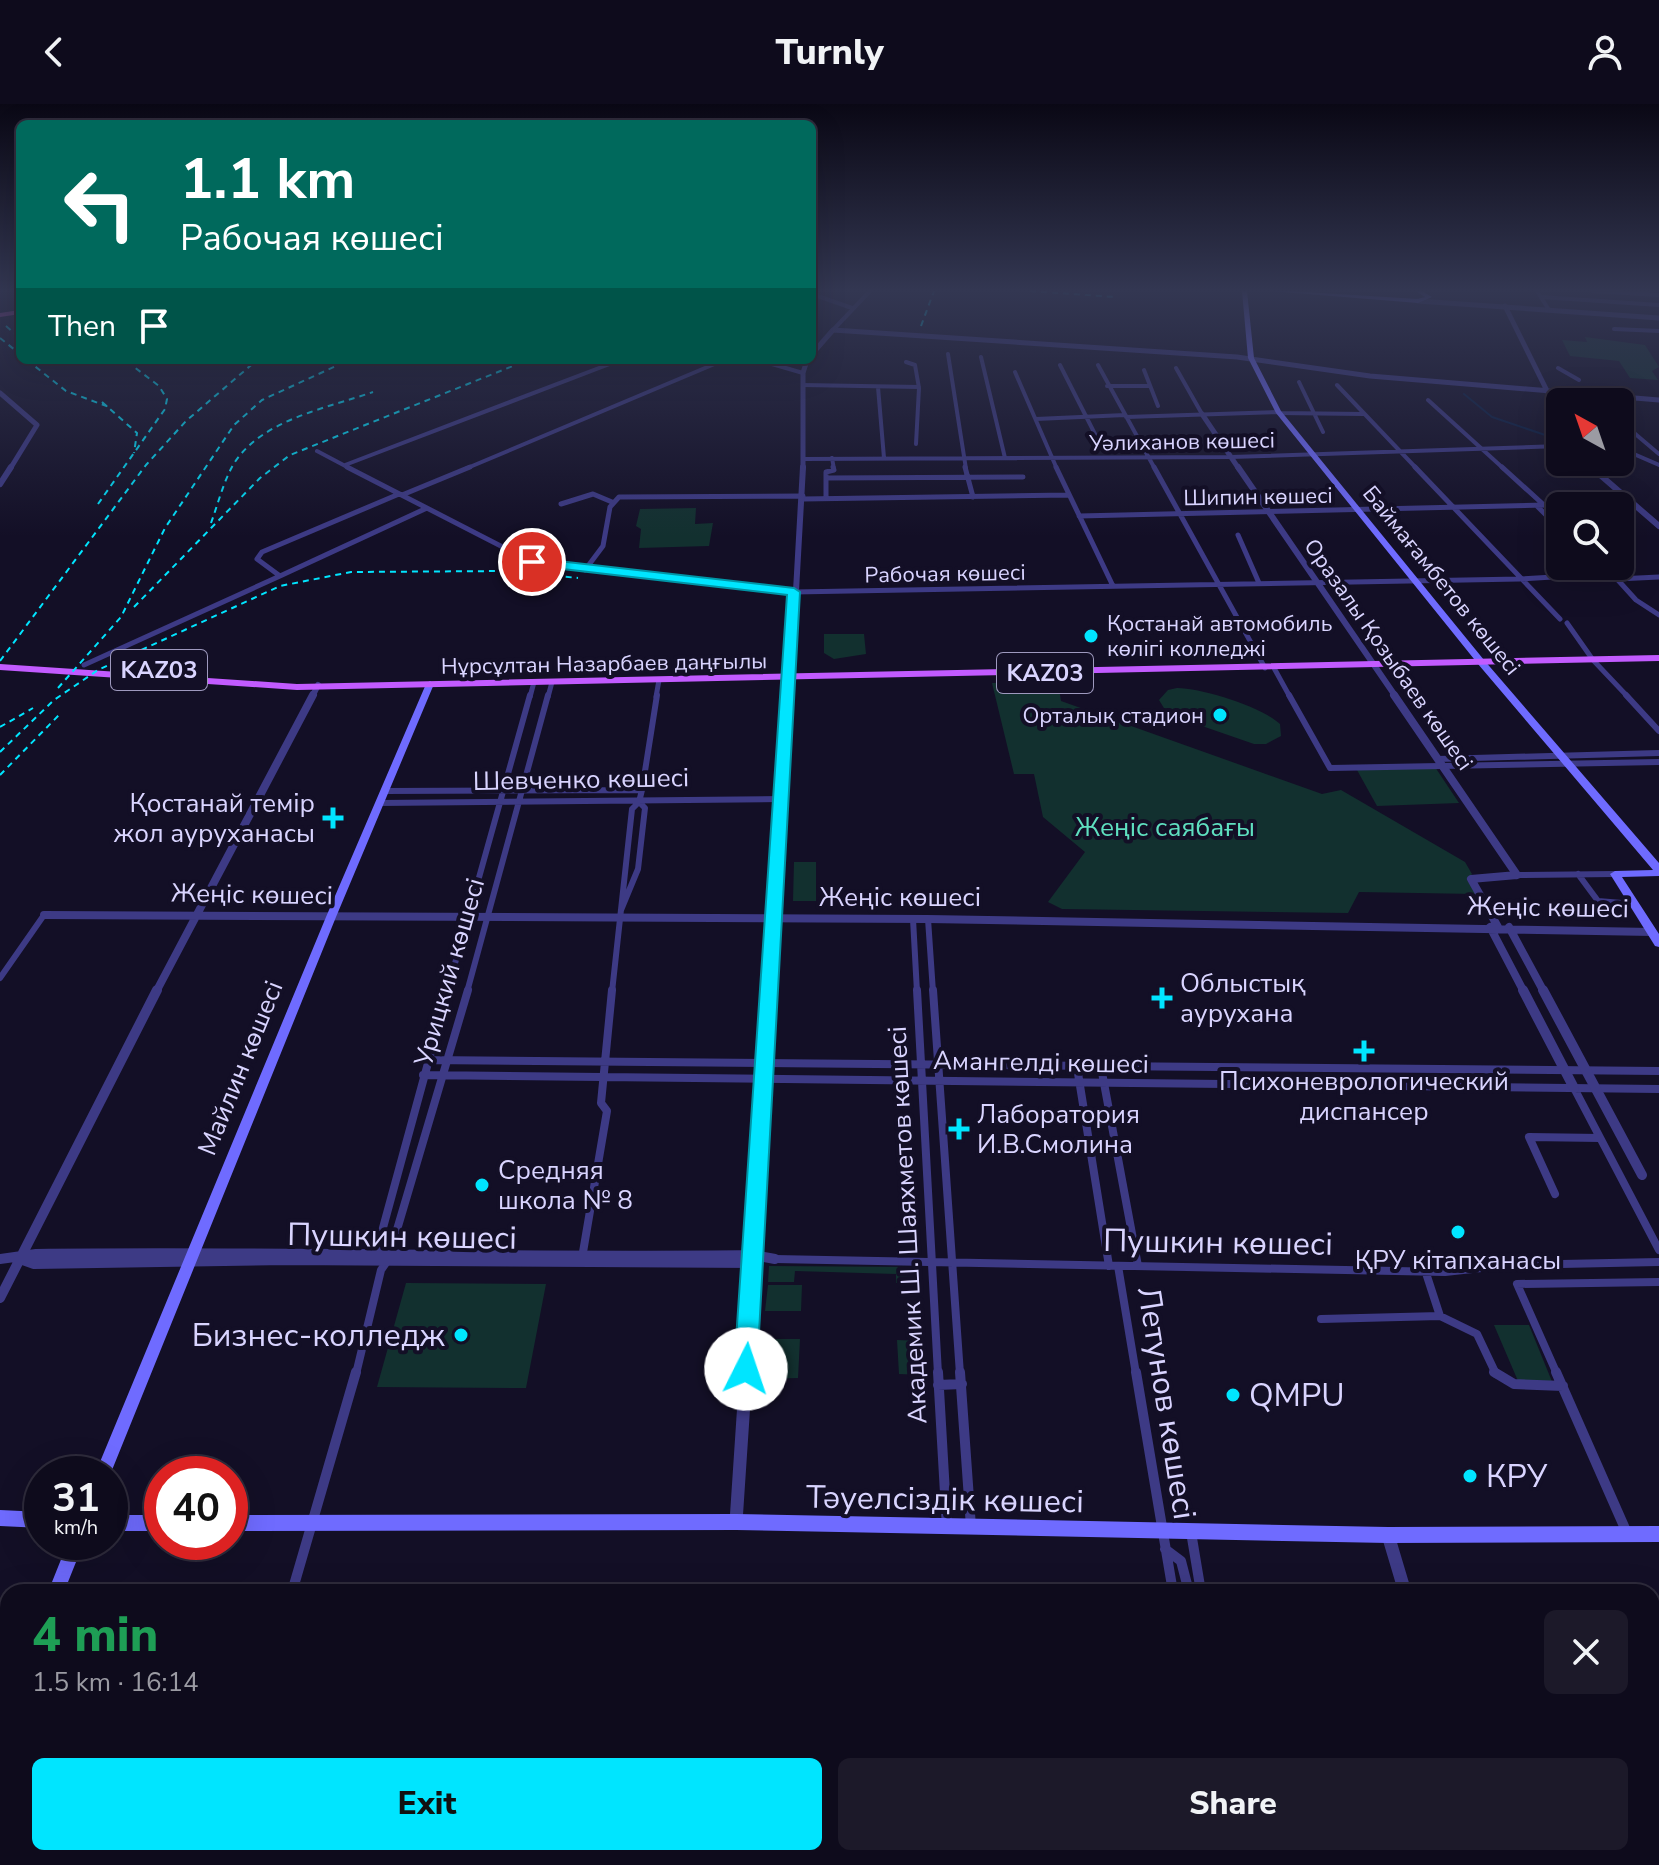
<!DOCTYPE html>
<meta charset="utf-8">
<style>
:root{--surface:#0e0b1c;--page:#1c1929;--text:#f1f3f6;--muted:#9b9ba3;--line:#2e2b3b;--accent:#00e5ff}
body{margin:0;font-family:"Nunito Sans",sans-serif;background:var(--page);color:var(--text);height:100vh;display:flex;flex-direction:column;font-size:30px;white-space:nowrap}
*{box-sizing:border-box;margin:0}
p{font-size:26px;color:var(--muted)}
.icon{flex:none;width:44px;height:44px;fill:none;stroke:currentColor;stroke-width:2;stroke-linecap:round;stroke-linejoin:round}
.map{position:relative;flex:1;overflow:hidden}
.drawer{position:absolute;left:0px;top:1480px;width:1660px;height:282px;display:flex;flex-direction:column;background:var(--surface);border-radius:24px 24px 0 0;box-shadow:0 8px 32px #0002,0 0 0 2px var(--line)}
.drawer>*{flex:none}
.top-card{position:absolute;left:16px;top:16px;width:800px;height:244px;border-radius:12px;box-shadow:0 8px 32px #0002,0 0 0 2px var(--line);background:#00695c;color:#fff;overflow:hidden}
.needle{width:52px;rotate:320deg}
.tools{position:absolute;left:1546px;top:284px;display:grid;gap:16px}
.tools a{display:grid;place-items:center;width:88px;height:88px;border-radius:12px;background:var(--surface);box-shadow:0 8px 32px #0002,0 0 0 2px var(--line);font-size:40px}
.speed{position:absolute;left:24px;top:1352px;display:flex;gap:16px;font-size:40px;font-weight:700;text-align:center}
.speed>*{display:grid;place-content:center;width:104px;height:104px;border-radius:50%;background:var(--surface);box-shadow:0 8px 32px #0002,0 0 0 2px var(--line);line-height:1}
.speed small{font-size:20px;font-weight:400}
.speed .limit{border:12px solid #d22;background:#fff;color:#111}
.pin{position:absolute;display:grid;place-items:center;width:68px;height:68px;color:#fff;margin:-34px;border:4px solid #fff;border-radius:50%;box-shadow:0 2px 8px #0007}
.me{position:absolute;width:88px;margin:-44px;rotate:4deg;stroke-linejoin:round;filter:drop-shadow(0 0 6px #0008)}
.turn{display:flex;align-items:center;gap:28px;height:168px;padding:0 32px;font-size:36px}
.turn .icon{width:104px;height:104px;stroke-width:2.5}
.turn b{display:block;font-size:56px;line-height:68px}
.then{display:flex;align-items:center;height:76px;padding:0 32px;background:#0003;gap:16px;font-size:30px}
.round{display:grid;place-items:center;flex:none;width:84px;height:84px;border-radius:12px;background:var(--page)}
.head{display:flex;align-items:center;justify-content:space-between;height:136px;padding:0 32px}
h1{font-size:48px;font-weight:800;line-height:60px;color:#1e9e55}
.cta{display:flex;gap:16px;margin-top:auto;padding:16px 32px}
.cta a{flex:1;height:92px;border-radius:12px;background:var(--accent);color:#111;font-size:32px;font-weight:800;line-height:92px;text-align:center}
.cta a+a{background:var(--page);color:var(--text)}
header{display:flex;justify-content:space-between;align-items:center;height:104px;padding:0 32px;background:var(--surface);font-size:36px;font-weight:800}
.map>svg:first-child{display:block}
</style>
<header><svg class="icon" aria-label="back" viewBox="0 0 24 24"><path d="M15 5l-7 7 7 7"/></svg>Turnly<svg class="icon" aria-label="person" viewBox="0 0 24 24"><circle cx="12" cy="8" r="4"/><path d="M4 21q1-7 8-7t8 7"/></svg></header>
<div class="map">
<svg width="1659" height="1761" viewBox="0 0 1659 1761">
<rect width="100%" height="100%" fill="#130f26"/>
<path fill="#12302f" d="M1585,233L1645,241L1659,263L1652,267L1658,276L1630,274L1619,257L1570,252L1562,236L1587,238Z
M696,404L695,420L713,419L709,442L639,444L641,425L636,422L640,405Z
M824,530H864L866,550L834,555L824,549Z
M1058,578L1061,597L1322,690L1341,686L1465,758L1472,770L1467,776L1476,790L1359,788L1348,809L1062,805L1048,798L1085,748L1043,713L1034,670H1014L992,579Z
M1177,584C1202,584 1262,603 1280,620L1281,632L1266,640H1254L1176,613L1167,609L1159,596L1168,586Z
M1435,663L1459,699L1377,702L1357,666Z
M794,758H816V797H793Z
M769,1162L919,1163L920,1179H896V1170L795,1167L794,1178H768Z
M406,1179L546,1180L526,1284L377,1283Z
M768,1181H802L801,1207H765Z
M1494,1221H1529L1553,1280L1518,1277Z
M764,1235H800L798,1274L762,1275Z
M897,1236L922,1237L924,1271L899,1270Z"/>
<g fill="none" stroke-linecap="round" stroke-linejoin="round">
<path stroke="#0a1f44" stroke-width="2" d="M1464,290L1492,313L1560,336"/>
<path stroke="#3d3a85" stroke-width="4" d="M1537,187L1549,206
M1592,187L1659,191
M812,190L852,204
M1541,193L1659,201
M1614,225L1659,227
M833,226L870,187
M948,250L966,365
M981,253L1005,354
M758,256L803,269
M906,258L915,261L919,284L916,340
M1060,261L1099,338
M1098,261L1155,365
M1176,264L1202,310
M1558,264L1579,276
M1144,266L1158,302
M1015,268L1057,365
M1299,278L1323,328
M803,281L919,283
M1337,281L1417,365
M1107,282H1148
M878,283L884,354
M1595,291L1600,298
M1428,296L1504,365
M1279,309L1364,310
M1126,313L1278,308
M1036,315L1125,311
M1620,326L1633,328L1659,350
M1620,344L1659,361
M317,347L351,365
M832,354L834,365
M804,355L1231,353L1560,342
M345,361L620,256
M465,365L724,256"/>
<path stroke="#3d3a85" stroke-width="5" d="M347,363L532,458L794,488L1520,475L1603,470L1617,475L1659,473
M965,363L973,393
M1056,363L1113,482
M1154,363L1265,564
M1415,363L1560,515
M1502,363L1545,402
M826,374L1023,373
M402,391L470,363
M826,394V368L834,366L833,363
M803,395L1068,391
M561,400L593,390L612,398
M1537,402L1560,425
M1079,412L1631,399
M1238,431L1259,479
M585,466L603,442L610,403L619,393L803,392
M280,472L427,404
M1617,475L1636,496L1659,511
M1567,519L1593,556L1628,593
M84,561L280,472L257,455L262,448L399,390
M1274,564L1290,593
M530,593L534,578
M548,593L552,578
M656,593L659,576"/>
<path stroke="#3d3a85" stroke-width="6" d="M1289,591L1330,664L1659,658
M1626,591L1659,627
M1438,655L1659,649
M384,687L642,686
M379,699L782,695
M1578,770L1598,797L1634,800
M1517,771L1615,770
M621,806L638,765L645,704L639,698
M913,815L917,888
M928,815L933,888
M0,874L44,811
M447,888L530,591
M467,888L548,591
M612,888L632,705L639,698L642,686L657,591"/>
<path stroke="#3d3a85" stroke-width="8" d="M917,886L938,1270
M933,886L960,1270
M426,956L1659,967
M1077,963L1109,1162
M1101,963L1138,1162
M423,971L1659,985
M1574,984L1659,1146
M1555,1090L1529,1033L1600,1034
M375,1153L448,886
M582,1154L607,1007L601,999L612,886
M775,1155L1445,1168L1509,1161L1659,1158
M1118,1162L1136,1270
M1440,1212L1477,1230L1496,1270
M1321,1215L1440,1212L1425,1166
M356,1270L381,1166L388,1156L468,886
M1557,1270L1517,1180L1659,1178"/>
<path stroke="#3d3a85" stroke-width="10" d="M938,1268L947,1424
M960,1268L971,1423
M1136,1268L1173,1488
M1494,1268L1514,1280L1563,1282
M1556,1268L1627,1429
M938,1281L962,1280
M1191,1428L1201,1488
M1165,1445L1181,1457L1189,1488
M292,1488L356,1268
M1252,1754L1253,1761"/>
<path stroke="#3d3a85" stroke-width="5" d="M1418,197L1659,214
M1505,202L1560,313
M812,250L833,226L1237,253L1370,272L1659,296
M0,289L37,321L10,365
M1202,310L1239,365
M1586,358L1594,365
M803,365V269L807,256"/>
<path stroke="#3d3a85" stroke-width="6" d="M1238,363L1396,593
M1591,363L1659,422
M0,380L11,363
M312,593L318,581
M790,593L803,363"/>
<path stroke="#3d3a85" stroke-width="8" d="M1394,591L1517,771
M44,811L928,815L1652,828
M1490,823L1524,888
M1498,823L1471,775L1517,771
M1509,823L1544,888
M156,888L313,591
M771,888L790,591"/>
<path stroke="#3d3a85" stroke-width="10" d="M1523,886L1574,984
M1543,886L1642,1071
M0,1155L36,1150C275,1147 514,1154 753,1151L775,1155
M20,1155L34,1160L287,1156L755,1159
M0,1194L157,886
M746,1270L771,886"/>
<path stroke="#3d3a85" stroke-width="13" d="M736,1418L746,1268
M1388,1431L1405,1488
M1484,1754L1487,1761"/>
<path fill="#6f6bff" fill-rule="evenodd" d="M1242,187H1247L1254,254L1281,307L1484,556L1659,759V772L1622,773L1659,830V843L1655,842L1610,770L1615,767L1653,766L1478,560L1276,309L1248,254Z
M1269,187H1290L1418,195L1425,193L1416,187H1422L1432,193L1418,199Z
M430,577L434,580L336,813L110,1371L95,1370L326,813L426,580Z
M0,1406L42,1408V1424L0,1422Z
M736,1410L1388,1423L1659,1422V1438L1388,1439L736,1426L230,1427V1411Z
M110,1411H162V1427H110Z
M68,1438H84L64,1488H48Z
M8,1595V1626L6,1630L0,1633V1603L2,1598Z
M0,1746H8V1754H306L310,1761H0Z"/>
<path fill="#c25bff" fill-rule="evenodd" d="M1659,551V557L297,586L0,566V560L297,580Z"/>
<path fill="#e055d1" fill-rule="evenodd" d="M20,206V210L0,213V209Z"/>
<path stroke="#00e5ff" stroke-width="2" stroke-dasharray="6 5" stroke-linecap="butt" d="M1030,187L1115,193
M6,222L20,234
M921,222L934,187
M0,234L20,250
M27,256L66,287L109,303
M102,298L137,329L134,349
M98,400L165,305L167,295L159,282L125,256
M211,419C218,400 223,379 233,361C260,316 327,304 373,288
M134,503L260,374L290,351L528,256
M0,557L146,361L186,317L257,256
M58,584L121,513L165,424L234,321L262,296L349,256
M0,623L33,604
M0,648L54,596L98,566L280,482L351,468L507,467L578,474
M0,671L59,611"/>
</g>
<linearGradient id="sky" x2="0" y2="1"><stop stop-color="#0a0815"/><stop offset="0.43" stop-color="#333752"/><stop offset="1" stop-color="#333752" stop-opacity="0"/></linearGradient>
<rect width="1659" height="433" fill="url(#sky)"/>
<path fill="#00e5ff" stroke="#0095a6" stroke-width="2" d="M532,454L794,484L800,488L757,1265L754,1273L746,1276L737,1273L734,1265L787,491L528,461V455Z"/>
<g fill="#00e5ff" stroke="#130f26" stroke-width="3">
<circle cx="1091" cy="532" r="8"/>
<circle cx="1220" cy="611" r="8"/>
<path d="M329 702h8v8h8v8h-8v8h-8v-8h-8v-8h8z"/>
<path d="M1158 882h8v8h8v8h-8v8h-8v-8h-8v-8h8z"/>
<path d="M1360 935h8v8h8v8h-8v8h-8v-8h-8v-8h8z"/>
<path d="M955 1013h8v8h8v8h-8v8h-8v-8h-8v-8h8z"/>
<circle cx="482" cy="1081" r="8"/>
<circle cx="1458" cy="1128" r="8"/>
<circle cx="461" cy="1231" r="8"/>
<circle cx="1233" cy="1291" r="8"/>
<circle cx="1470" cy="1372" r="8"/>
</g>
<g text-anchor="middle" stroke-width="8" stroke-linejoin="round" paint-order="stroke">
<g font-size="22" fill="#d9d4ff" stroke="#130f26">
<text transform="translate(1182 337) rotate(-1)" y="8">Уәлиханов көшесі</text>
<text transform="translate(1258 392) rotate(-1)" y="8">Шипин көшесі</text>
<text transform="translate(945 469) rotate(-1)" y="8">Рабочая көшесі</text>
<text transform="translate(1442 476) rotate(51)" y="8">Баймағамбетов көшесі</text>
<text transform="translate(1389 550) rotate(55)" y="8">Оразалы Қозыбаев көшесі</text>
<text transform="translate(604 559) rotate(-1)" y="8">Нұрсұлтан Назарбаев даңғылы</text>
</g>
<g font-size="22" fill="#d9d4ff" stroke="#130f26" text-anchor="start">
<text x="1107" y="527">Қостанай автомобиль<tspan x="1107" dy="25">көлігі колледжі</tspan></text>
<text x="1204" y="619" text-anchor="end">Орталық стадион</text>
</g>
<g fill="#130f26" stroke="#9e99be" stroke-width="2">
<rect x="111" y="546" width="96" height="40" rx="6"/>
<rect x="997" y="549" width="96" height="40" rx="6"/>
</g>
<g font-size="24" font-weight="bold" fill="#d9d4ff">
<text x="159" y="574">KАZ03</text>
<text x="1045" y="577">KАZ03</text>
</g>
<g font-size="26" fill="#d9d4ff" stroke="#130f26">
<text transform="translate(581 675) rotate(-1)" y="9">Шевченко көшесі</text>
<text transform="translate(252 790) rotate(1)" y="9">Жеңіс көшесі</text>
<text x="900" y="802">Жеңіс көшесі</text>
<text transform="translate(1548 803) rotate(1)" y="9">Жеңіс көшесі</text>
<text transform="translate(449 868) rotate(-74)" y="9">Урицкий көшесі</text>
<text transform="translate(1041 958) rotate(1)" y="9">Амангелді көшесі</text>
<text transform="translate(240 964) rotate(-68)" y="9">Майлин көшесі</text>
<text transform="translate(907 1121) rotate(-93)" y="9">Академик Ш. Шаяхметов көшесі</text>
</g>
<g font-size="26" fill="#d9d4ff" stroke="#130f26" text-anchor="start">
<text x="315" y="708" text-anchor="end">Қостанай темір<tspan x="315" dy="30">жол ауруханасы</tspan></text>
<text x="1180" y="888">Облыстық<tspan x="1180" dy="30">аурухана</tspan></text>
<text x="1364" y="986" text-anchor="middle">Психоневрологический<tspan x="1364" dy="30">диспансер</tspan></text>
<text x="977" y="1019">Лаборатория<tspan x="977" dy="30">И.В.Смолина</tspan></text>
<text x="498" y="1075">Средняя<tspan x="498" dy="30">школа № 8</tspan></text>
<text x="1458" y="1165" text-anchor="middle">ҚРУ кітапханасы</text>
</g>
<g font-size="26" fill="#5fe0c0" stroke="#130f26">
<text x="1165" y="732">Жеңіс саябағы</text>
</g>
<g font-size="32" fill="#d9d4ff" stroke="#130f26">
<text transform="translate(402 1132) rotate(1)" y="11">Пушкин көшесі</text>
<text transform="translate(1218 1138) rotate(1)" y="11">Пушкин көшесі</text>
<text transform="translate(1167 1299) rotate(81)" y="11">Летунов көшесі</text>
<text transform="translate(945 1395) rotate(1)" y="11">Тәуелсіздік көшесі</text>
</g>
<g font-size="32" fill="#d9d4ff" stroke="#130f26" text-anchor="start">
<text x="445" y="1242" text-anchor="end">Бизнес-колледж</text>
<text x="1249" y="1302">QMPU</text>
<text x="1486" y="1383">КРУ</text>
</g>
</g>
</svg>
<div class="tools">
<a><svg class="needle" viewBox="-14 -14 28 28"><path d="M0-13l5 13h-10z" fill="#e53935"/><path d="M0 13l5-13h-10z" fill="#9b9ba3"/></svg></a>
<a><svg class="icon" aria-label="search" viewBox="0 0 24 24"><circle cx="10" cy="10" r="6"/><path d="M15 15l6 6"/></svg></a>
</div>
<div class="speed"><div>31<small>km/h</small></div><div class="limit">40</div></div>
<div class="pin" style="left:532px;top:458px;background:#d93025"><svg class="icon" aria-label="arrive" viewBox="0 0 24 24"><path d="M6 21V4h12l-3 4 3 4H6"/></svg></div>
<svg class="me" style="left:746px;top:1265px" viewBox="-20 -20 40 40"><circle r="19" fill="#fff"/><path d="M0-13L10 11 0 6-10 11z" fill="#00e5ff"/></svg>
<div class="top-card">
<div class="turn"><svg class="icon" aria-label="left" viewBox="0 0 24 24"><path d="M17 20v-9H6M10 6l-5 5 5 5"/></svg><div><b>1.1 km</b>Рабочая көшесі</div></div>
<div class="then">Then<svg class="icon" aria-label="arrive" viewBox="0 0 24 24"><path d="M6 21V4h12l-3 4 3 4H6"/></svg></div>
</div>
<section class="drawer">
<div class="head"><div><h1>4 min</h1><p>1.5 km · 16:14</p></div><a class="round"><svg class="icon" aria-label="close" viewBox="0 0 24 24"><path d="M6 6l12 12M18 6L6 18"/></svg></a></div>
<div class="cta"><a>Exit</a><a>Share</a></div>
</section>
</div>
